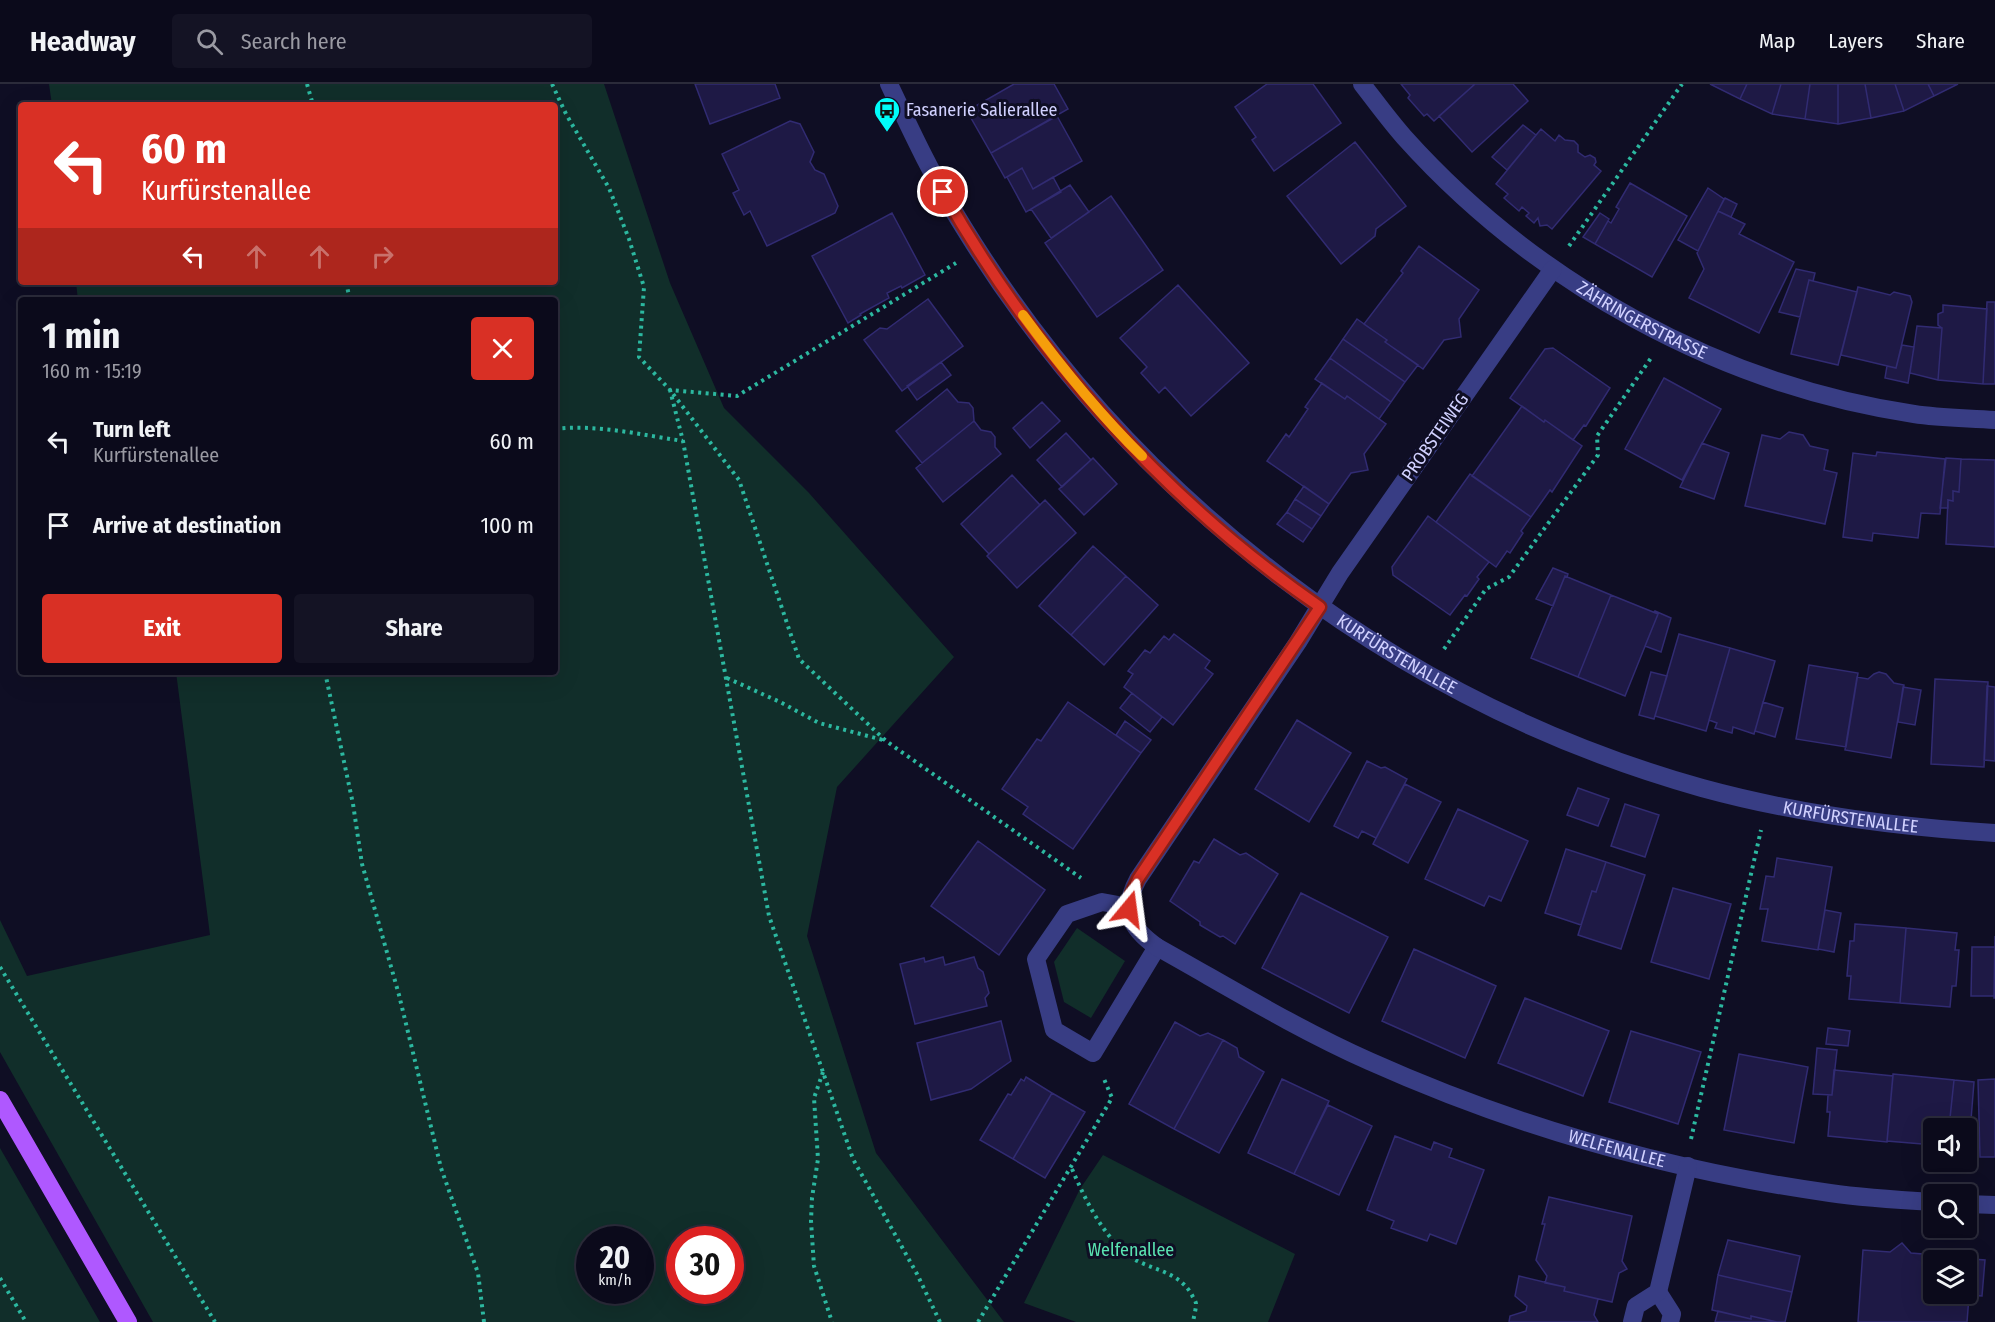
<!DOCTYPE html>
<meta charset="utf-8">
<style>
:root{--surface:#0b0a1b;--page:#141324;--text:#f1f3f6;--muted:#9a9aa3;--line:#2b2b3a;--accent:#d93025}
body{margin:0;font-family:"Fira Sans Condensed",sans-serif;background:var(--page);color:var(--text);height:100vh;display:flex;flex-direction:column;font-size:22px;white-space:nowrap}
*{box-sizing:border-box;margin:0}
p{font-size:20px;color:var(--muted)}
.icon{flex:none;width:33px;height:33px;fill:none;stroke:currentColor;stroke-width:2;stroke-linecap:round;stroke-linejoin:round}
.map{position:relative;flex:1;overflow:hidden}
.drawer{position:absolute;left:18px;top:213px;width:540px;height:378px;display:flex;flex-direction:column;background:var(--surface);border-radius:6px;box-shadow:0 6px 24px #0002,0 0 0 2px var(--line)}
.drawer>*{flex:none}
.hud{position:absolute;left:18px;top:18px;width:540px;height:183px;border-radius:6px;box-shadow:0 6px 24px #0002,0 0 0 2px var(--line);background:#d93025;color:#fff;overflow:hidden}
.fabs{position:absolute;left:1923px;top:1034px;display:grid;gap:12px}
.fabs a{display:grid;place-items:center;width:54px;height:54px;border-radius:6px;background:var(--surface);box-shadow:0 6px 24px #0002,0 0 0 2px var(--line);font-size:30px}
.speed{position:absolute;left:576px;top:1142px;display:flex;gap:12px;font-size:30px;font-weight:700;text-align:center}
.speed>*{display:grid;place-content:center;width:78px;height:78px;border-radius:50%;background:var(--surface);box-shadow:0 6px 24px #0002,0 0 0 2px var(--line);line-height:1}
.speed small{font-size:15px;font-weight:400}
.speed .limit{border:9px solid #d22;background:#fff;color:#111}
.pin{position:absolute;display:grid;place-items:center;width:51px;height:51px;color:#fff;margin:-26px;border:3px solid #fff;border-radius:50%;box-shadow:0 2px 6px #0007}
.me{position:absolute;width:66px;margin:-33px;rotate:16deg;stroke-linejoin:round;filter:drop-shadow(0 0 4px #0008)}
.turn{display:flex;align-items:center;gap:21px;height:126px;padding:0 24px;font-size:27px}
.turn .icon{width:78px;height:78px;stroke-width:2.5}
.turn b{display:block;font-size:42px;line-height:51px}
.lanes{display:flex;align-items:center;height:57px;padding:0 24px;background:#0003;justify-content:center;gap:30px;direction:ltr}
.lanes .off{opacity:.35}
.round{display:grid;place-items:center;flex:none;width:63px;height:63px;border-radius:6px;background:var(--page)}
.summary{display:flex;align-items:center;justify-content:space-between;height:102px;padding:0 24px}
h1{font-size:36px;font-weight:700;line-height:45px}
.action{display:flex;gap:12px;margin-top:auto;padding:12px 24px}
.action a{flex:1;height:69px;border-radius:6px;background:var(--accent);color:#fff;font-size:24px;font-weight:700;line-height:69px;text-align:center}
.action a+a{background:var(--page);color:var(--text)}
ul{padding:0;list-style:none}
li{display:flex;align-items:center;gap:18px;height:84px;padding:0 24px}
li div{flex:1}
li b{display:block;font-size:22px}
li em{font-style:normal}
header{display:flex;align-items:center;gap:36px;box-sizing:border-box;height:84px;padding:0 30px;background:var(--surface);border-bottom:2px solid var(--line)}
header strong{font-size:28px}
nav{display:flex;gap:33px;margin-inline-start:auto;font-size:21px}
.search{width:420px;height:54px;background:var(--page);display:flex;align-items:center;gap:15px;box-sizing:border-box;padding:0 21px;border-radius:6px;color:var(--muted);font-size:22px}
.map>svg:first-child{display:block}
</style>
<header>
<strong>Headway</strong>
<div class="search"><svg class="icon" aria-label="search" viewBox="0 0 24 24"><circle cx="10" cy="10" r="6"/><path d="M15 15l6 6"/></svg>Search here</div>
<nav><a>Map</a><a>Layers</a><a>Share</a></nav>
</header>
<div class="map">
<svg width="1995" height="1238" viewBox="0 0 1995 1238">
<rect width="100%" height="100%" fill="#0f0e24"/>
<path fill="#112e2a" fill-rule="evenodd" d="M49,0H604L670,199L724,324L809,409L954,573L837,703L807,852L876,1069L1004,1238H153L0,968V836L27,892L210,851L176,588H555V216H78L76,198H555V21H52ZM590,1155H640V1206H590ZM680,1155H730V1206H680Z
M1077,844L1125,877L1091,934L1064,918L1054,878Z
M0,1064L100,1238H0Z
M1103,1071L1295,1170L1268,1238H1076L1024,1219L1080,1105Z"/>
<path fill="#1e1945" stroke="#312b72" stroke-width="1.5" fill-rule="evenodd" d="M695,0H775L780,14L710,40Z
M1014,0H1054L1068,25L991,69L967,27Z
M1267,0H1313L1341,39L1274,87L1252,56L1256,53L1235,23Z
M1401,0H1475L1434,37L1427,30L1424,32L1408,14L1410,11Z
M1475,0H1513L1528,17L1472,68L1439,32Z
M1710,0H1747L1740,15Z
M1747,0H1781L1772,30L1740,15Z
M1781,0H1810L1805,35L1772,30Z
M1810,0H1838V40L1805,35Z
M1838,0H1865L1871,34L1838,40Z
M1865,0H1895L1904,27L1871,34Z
M1895,0H1928L1934,12L1904,27Z
M1928,0H1958L1934,12Z
M1057,32L1082,77L1033,105L1022,84L1005,94L991,69Z
M790,37L800,40L814,68L810,78L815,86L824,90L838,122L835,129L767,162L750,127L744,131L733,109L739,106L722,70Z
M1523,41L1536,51L1507,86L1492,73Z
M1541,45L1555,57L1559,51L1565,56L1574,57L1578,61V68L1585,73L1590,71L1595,74L1596,78L1594,81L1601,87L1552,145L1547,141L1540,142L1538,134L1534,139L1526,132L1529,129L1522,123L1519,127L1504,114L1508,110L1496,100Z
M1355,58L1406,122L1376,145L1375,152L1341,180L1287,112Z
M1022,84L1033,105L1053,93L1061,108L1026,128L1007,93Z
M1630,99L1687,132L1652,193L1595,160L1608,137L1611,139L1619,125L1616,123Z
M1070,101L1089,128L1051,154L1031,125Z
M1708,104L1724,115L1698,167L1678,156Z
M1111,112L1163,186L1097,233L1045,159Z
M1725,114L1737,120L1731,133L1718,127Z
M1718,127L1745,140L1739,150L1794,178L1759,249L1689,214L1704,185L1697,169Z
M892,129L925,191L902,204L901,202L887,209L889,214L860,230L861,231L848,239L812,172Z
M1600,129L1609,135L1595,160L1583,153Z
M1419,162L1479,206L1459,235L1461,253L1444,256L1423,285L1385,258L1387,256L1364,240L1403,189L1401,187Z
M1796,185L1815,189L1813,197L1809,196L1800,233L1779,228Z
M1809,196L1857,208L1838,281L1791,270Z
M1178,201L1249,279L1191,332L1165,303L1159,309L1141,289L1147,283L1120,254Z
M1858,203L1890,211L1894,208L1910,212L1912,218L1896,284L1841,271Z
M928,215L963,262L902,307L864,256L880,244L887,245Z
M1987,218H1995V300H1983Z
M1943,221L1987,225L1983,300L1938,296L1942,244L1938,241V230L1943,228Z
M1357,235L1387,256L1385,258L1418,281L1405,298L1343,255Z
M1917,242L1942,244L1938,296L1910,289Z
M1343,255L1405,298L1391,318L1330,274Z
M1902,261L1914,263L1908,299L1885,294L1887,282L1896,284Z
M1553,264L1610,304L1586,342L1584,341L1573,356L1545,336L1544,338L1510,314L1545,265Z
M1330,274L1391,318L1379,335L1347,312L1345,315L1315,295Z
M941,278L951,291L917,316L907,302Z
M1664,294L1721,325L1682,396L1625,365Z
M1322,299L1345,315L1347,312L1386,340L1364,370L1368,386L1351,389L1329,420L1267,377L1286,350L1289,353L1308,325L1305,323Z
M947,305L958,318L969,319L973,324L974,337L922,379L896,347Z
M1042,318L1060,337L1030,364L1013,344Z
M1522,322L1544,338L1545,336L1582,362L1552,408L1550,406L1531,433L1472,392Z
M974,337L981,346L991,348L995,353V363L1001,370L943,418L916,384Z
M1789,348L1803,351L1810,362L1828,366L1824,386L1837,389L1825,440L1745,422L1762,351L1780,355Z
M1066,349L1091,376L1062,403L1037,376Z
M1702,359L1729,369L1714,415L1680,403Z
M1877,368L1945,375L1940,430L1921,429L1918,454L1873,449L1872,457L1843,453L1853,369L1876,372Z
M1093,374L1117,400L1084,431L1059,405Z
M1946,374L1961,375L1959,408L1953,407V417L1948,416V424H1940Z
M1961,375L1995,376V463L1946,460L1948,416L1953,417V407L1959,408Z
M1470,390L1531,433L1521,447L1523,449L1510,469L1507,467L1496,483L1436,438Z
M1012,391L1040,421L989,470L961,440Z
M1304,402L1329,420L1321,432L1295,415Z
M1295,415L1321,432L1312,445L1287,428Z
M1045,416L1076,449L1017,504L987,472Z
M1287,428L1312,445L1303,458L1277,440Z
M1428,432L1489,478L1477,493L1479,495L1467,512L1465,511L1450,531L1393,491L1392,483Z
M1093,462L1126,492L1071,551L1039,522Z
M1553,484L1568,490L1567,493L1565,492L1553,522L1536,515Z
M1126,492L1158,521L1104,581L1071,551Z
M1565,492L1611,511L1578,593L1531,574Z
M1611,511L1658,530L1625,612L1578,593Z
M1655,527L1671,534L1661,568L1645,562L1658,530L1654,528Z
M1174,550L1210,577L1205,584L1213,590L1173,641L1124,603L1133,590L1128,587L1145,566L1150,569L1164,552L1169,556Z
M1679,550L1730,564L1706,647L1655,632Z
M1730,564L1775,577L1754,650L1733,643L1732,649L1715,644L1717,639L1709,636Z
M1809,581L1858,589L1846,663L1796,655Z
M1651,588L1667,592L1654,635L1639,631Z
M1879,588L1886,590L1894,599L1904,601L1891,674L1845,666L1857,593L1868,595L1874,590Z
M1935,595L1988,598L1984,683L1931,680Z
M1987,602L1995,603V677L1984,676Z
M1903,603L1921,606L1915,641L1898,638Z
M1132,609L1162,633L1150,648L1120,624Z
M1068,618L1141,669L1073,765L1023,730L1028,723L1002,705L1037,655L1041,657Z
M1763,618L1783,624L1775,653L1755,647Z
M1297,636L1351,669L1309,738L1255,705Z
M1125,637L1151,656L1141,669L1116,651Z
M1367,677L1381,684L1385,683L1407,695L1376,754L1362,747L1358,754L1334,742Z
M1405,700L1441,718L1408,779L1373,760Z
M1578,704L1609,715L1598,742L1567,731Z
M1625,720L1659,731L1645,773L1611,762Z
M1458,725L1528,757L1501,817L1489,812L1484,822L1425,795Z
M1214,755L1240,771L1246,769L1278,790L1235,860L1223,852L1220,853L1200,841V838L1170,817L1194,777L1199,779Z
M978,757L1045,806L999,871L931,822Z
M1566,765L1606,778L1596,808L1592,807L1581,841L1545,829Z
M1777,774L1832,783L1818,866L1762,857L1768,825H1760L1766,792L1774,793Z
M1606,778L1645,791L1621,865L1578,851L1592,807L1596,808Z
M1673,804L1731,820L1709,895L1651,878Z
M1301,809L1388,853L1349,929L1262,884Z
M1825,826L1841,829L1834,868L1818,865Z
M1855,840L1906,844L1900,919L1849,915L1851,892H1847L1850,857H1854Z
M1906,844L1957,849L1955,866H1959L1956,902H1952L1950,923L1900,919Z
M1995,852V914H1994Z
M1972,863H1995L1994,912H1971Z
M1414,865L1496,902L1465,974L1382,937Z
M943,873L945,881L974,873L978,884L983,888L989,909L985,914L987,922L915,940L900,880L924,874L925,878Z
M1525,914L1609,947L1583,1012L1498,979Z
M1001,937L1011,977L971,1005L931,1016L917,959Z
M1175,938L1200,952L1208,949L1223,956L1174,1045L1129,1020Z
M1828,944L1850,947L1848,962L1826,960Z
M1631,947L1701,968L1678,1040L1609,1018Z
M1223,956L1237,964L1239,973L1264,988L1219,1069L1174,1045Z
M1817,964L1837,966L1832,1011L1813,1010Z
M1739,970L1808,983L1794,1059L1724,1046Z
M1834,986L1893,992L1887,1058L1828,1052L1830,1028H1827L1828,1011H1832Z
M1893,990L1954,996L1949,1044H1934V1061L1887,1057Z
M1026,993L1052,1009L1013,1075L980,1056L1008,1010L1011,1011L1021,995L1024,997Z
M1282,995L1329,1017L1294,1090L1248,1069Z
M1995,995V1073H1980L1978,996Z
M1954,996L1974,998L1971,1036L1950,1034Z
M1052,1009L1085,1028L1045,1094L1013,1075Z
M1328,1021L1372,1042L1339,1111L1294,1090Z
M1395,1052L1431,1066L1434,1058L1452,1065L1449,1073L1484,1086L1456,1160L1430,1150L1427,1157L1391,1144L1394,1137L1367,1126Z
M1549,1113L1632,1132L1622,1177L1627,1185L1619,1189L1612,1218L1564,1207L1565,1203L1545,1199L1547,1192L1536,1176L1545,1140H1542Z
M1728,1156L1800,1172L1792,1208L1718,1191Z
M1902,1159L1911,1169L1972,1174L1967,1238H1858L1863,1166L1890,1168ZM1934,1176H1966V1209H1934Z
M1972,1175L1985,1176L1982,1212L1969,1211Z
M1718,1191L1792,1208L1785,1238H1777L1751,1232V1235L1712,1226Z
M1519,1192L1565,1203L1564,1207L1598,1215L1594,1231L1598,1238H1509L1510,1232L1526,1227L1527,1222L1515,1212Z
M1718,1227L1751,1235V1232L1777,1238H1715Z"/>
<g fill="none" stroke-linecap="round" stroke-linejoin="round">
<path stroke="#2cb8a0" stroke-width="4" stroke-dasharray="3 4.5" stroke-linecap="butt" d="M307,0L313,21
M552,0L566,30L609,104L629,155L644,203L639,273L670,306L737,312L956,179
M1569,162L1682,0
M346,198L350,216
M555,345C596,340 643,351 683,357
M1444,565L1486,505L1509,493L1598,371L1597,352L1651,274
M325,588L353,720L362,780L399,911L441,1084L478,1189L484,1238
M727,594L780,618L819,639L883,656
M0,883L215,1238
M823,988L814,1014L818,1075L812,1114L811,1137L814,1182L832,1238
M1691,1055L1761,746
M1072,1085C1085,1115 1099,1144 1123,1167C1144,1187 1176,1183 1192,1211C1193,1214 1196,1217 1196,1220C1196,1225 1194,1232 1193,1238
M0,1194L26,1238
M940,1238L917,1190L853,1075L769,832L683,357L670,306L739,396L799,575L886,657L1081,794
M978,1238L1112,1014L1104,995"/>
<path stroke="#383d84" stroke-width="18" d="M1129,823L1102,818L1067,830L1036,875L1054,946L1093,969L1157,863"/>
<g stroke="#383d84" stroke-width="18">
<path id="s1" d="M889,0C912,49 935,98 964,144C1131,415 1396,618 1702,704C1797,730 1896,743 1995,749"/>
<path id="s2" d="M1362,0C1376,18 1389,36 1404,53C1535,199 1720,301 1914,330C1940,334 1968,334 1995,336"/>
<path id="s3" d="M1553,185L1340,489L1298,558L1138,795C1121,826 1130,844 1157,863C1227,902 1295,944 1369,977C1514,1042 1672,1087 1830,1109C1864,1114 1899,1116 1934,1118"/>
<path d="M1966,1120L1995,1121"/>
<path d="M1658,1208L1672,1230L1670,1238"/>
<path d="M1632,1238L1636,1222L1658,1208L1688,1082"/>
</g>
<path stroke="#af58ff" stroke-width="18" d="M0,1016L128,1238"/>
</g>
<g fill="none" stroke-linecap="round" stroke-linejoin="round">
<g stroke="#8d1f18" stroke-width="15">
<path id="route" d="M943,108C1035,271 1166,417 1320,523L1138,795L1131,810L1129,825"/>
</g>
<use href="#route" stroke="#d93025" stroke-width="10"/>
<path stroke="#f59e0b" stroke-width="10" d="M1023,231C1059,280 1098,329 1142,372"/>
</g>
<defs>
<g id="bus-pin" transform="scale(1.35)"><path d="M0 17L-7.5 6A9.5 9.5 0 1 1 7.5 6Z" fill="#00fcfa" stroke="#0f0e24"/><path d="M-5-6H5V4H4V6H2V4H-2V6H-4V4H-5ZM-3.5-4V0h7V-4ZM-3.5 1.2v1.5H-2V1.2ZM2 1.2v1.5H3.5V1.2Z" fill="#111"/></g>
</defs>
<g fill-rule="evenodd">
<use href="#bus-pin" x="887" y="26"/>
</g>
<g text-anchor="middle" stroke-width="6" stroke-linejoin="round" paint-order="stroke">
<g font-size="18" fill="#d1d1ff" stroke="#0f0e24" text-anchor="start">
<text x="906" y="32">Fasanerie Salierallee</text>
</g>
<g font-size="18" fill="#d1d1ff" stroke="#0f0e24">
<text dy="6" stroke="none"><textPath href="#s2" startOffset="370">ZÄHRINGERSTRASSE</textPath></text>
<text transform="translate(1435 353) rotate(-55)" y="6">PROBSTEIWEG</text>
<text dy="6" stroke="none"><textPath href="#s1" startOffset="776">KURFÜRSTENALLEE</textPath></text>
<text dy="6" stroke="none"><textPath href="#s1" startOffset="1262">KURFÜRSTENALLEE</textPath></text>
<text dy="6" stroke="none"><textPath href="#s3" startOffset="1322">WELFENALLEE</textPath></text>
</g>
<g font-size="18" fill="#5ae2b1" stroke="#0f0e24">
<text x="1131" y="1172">Welfenallee</text>
</g>
</g>
</svg>
<div class="fabs">
<a><svg class="icon" aria-label="sound" viewBox="0 0 24 24"><path d="M4 9h4l5-4v14l-5-4H4zM17 9q2 3 0 6"/></svg></a>
<a><svg class="icon" aria-label="search" viewBox="0 0 24 24"><circle cx="10" cy="10" r="6"/><path d="M15 15l6 6"/></svg></a>
<a><svg class="icon" aria-label="layers" viewBox="0 0 24 24"><path d="M12 4l9 5-9 5-9-5zM3 14l9 5 9-5"/></svg></a>
</div>
<div class="speed"><div>20<small>km/h</small></div><div class="limit">30</div></div>
<div class="pin" style="left:943px;top:108px;background:#d93025"><svg class="icon" aria-label="arrive" viewBox="0 0 24 24"><path d="M6 21V4h12l-3 4 3 4H6"/></svg></div>
<svg class="me" style="left:1129px;top:825px" viewBox="-20 -20 40 40"><path d="M0-17L14 15 0 8-14 15z" fill="#d93025" stroke="#fff" stroke-width="4"/></svg>
<div class="hud">
<div class="turn"><svg class="icon" aria-label="left" viewBox="0 0 24 24"><path d="M17 20v-9H6M10 6l-5 5 5 5"/></svg><div><b>60 m</b>Kurfürstenallee</div></div>
<div class="lanes"><svg class="icon" aria-label="left" viewBox="0 0 24 24"><path d="M17 20v-9H6M10 6l-5 5 5 5"/></svg><svg class="icon off" aria-label="ahead" viewBox="0 0 24 24"><path d="M12 20V5M6 11l6-6 6 6"/></svg><svg class="icon off" aria-label="ahead" viewBox="0 0 24 24"><path d="M12 20V5M6 11l6-6 6 6"/></svg><svg class="icon off" aria-label="right" viewBox="0 0 24 24"><path d="M7 20v-9h11M14 6l5 5-5 5"/></svg></div>
</div>
<section class="drawer">
<div class="summary"><div><h1>1 min</h1><p>160 m · 15:19</p></div><a class="round" style="background:#d93025;color:#fff"><svg class="icon" aria-label="close" viewBox="0 0 24 24"><path d="M6 6l12 12M18 6L6 18"/></svg></a></div>
<ul>
<li><svg class="icon" aria-label="left" viewBox="0 0 24 24"><path d="M17 20v-9H6M10 6l-5 5 5 5"/></svg><div><b>Turn left</b><p>Kurfürstenallee</p></div><em>60 m</em></li>
<li><svg class="icon" aria-label="arrive" viewBox="0 0 24 24"><path d="M6 21V4h12l-3 4 3 4H6"/></svg><div><b>Arrive at destination</b></div><em>100 m</em></li>
</ul>
<div class="action"><a>Exit</a><a>Share</a></div>
</section>
</div>
